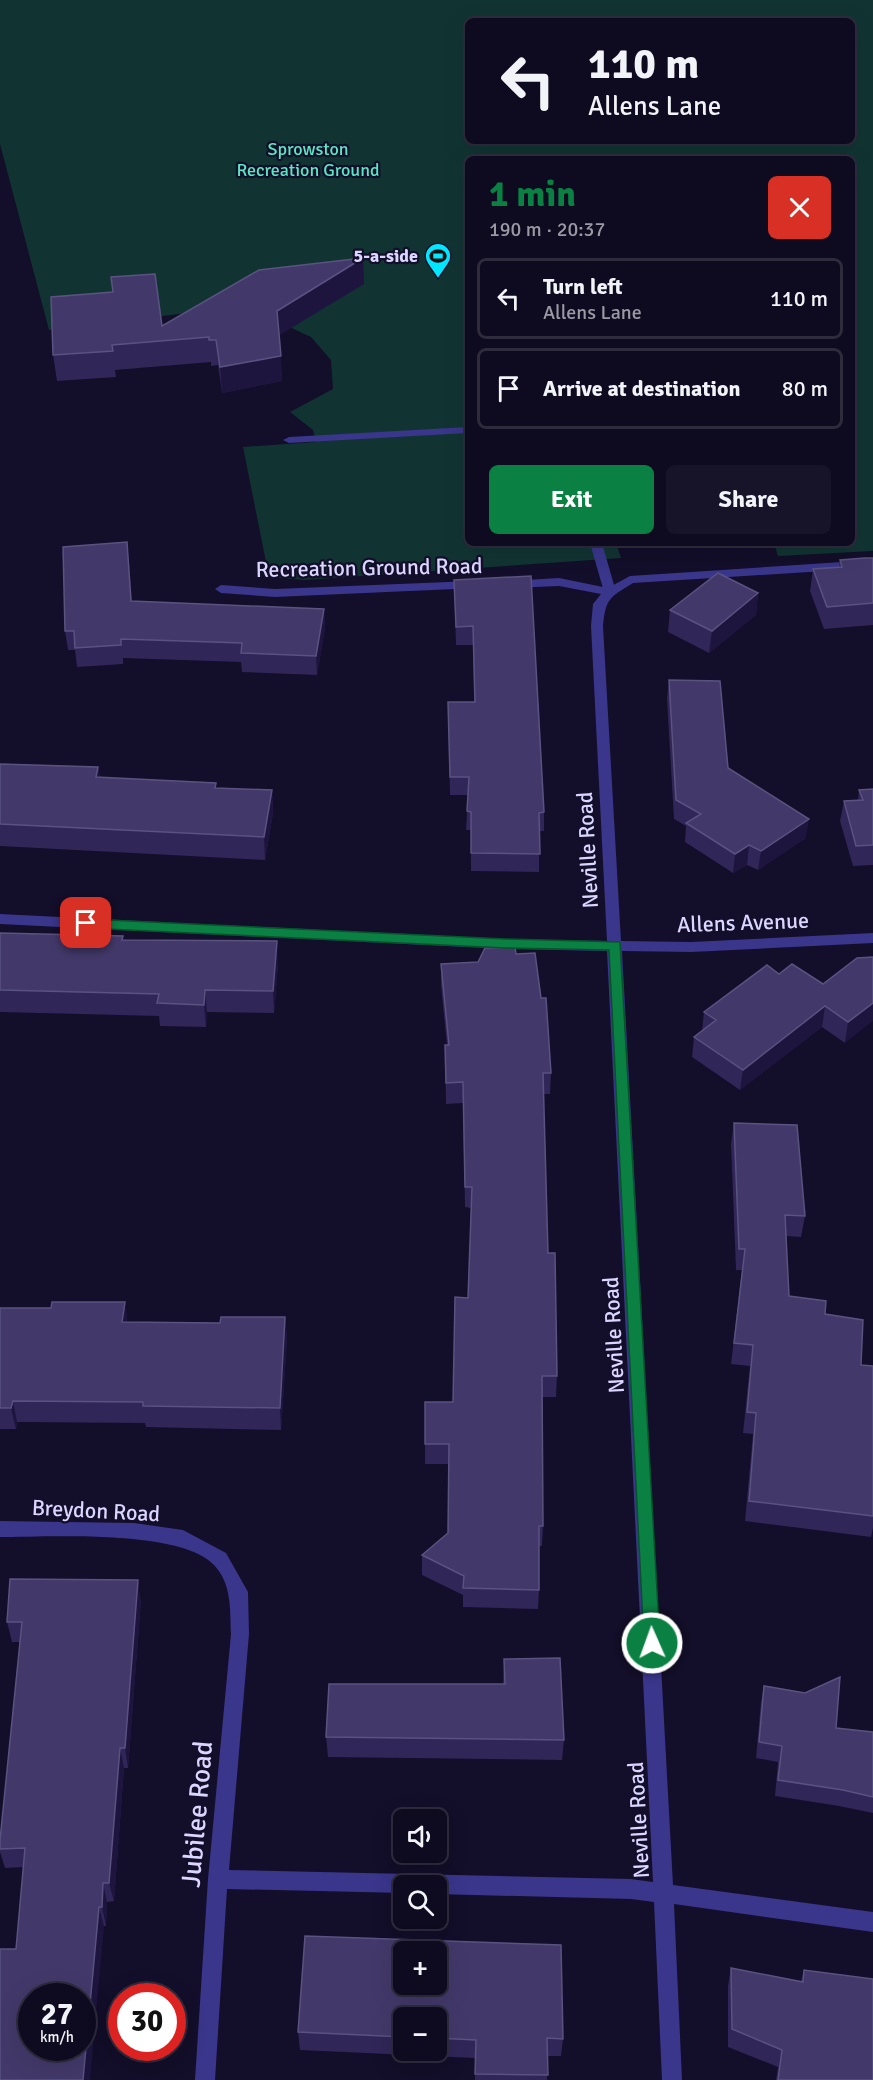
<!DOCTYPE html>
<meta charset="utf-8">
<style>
:root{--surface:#0e0a1f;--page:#171328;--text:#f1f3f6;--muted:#9b9aa4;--line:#2e2b3d;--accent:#0b8043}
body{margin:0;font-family:Signika,sans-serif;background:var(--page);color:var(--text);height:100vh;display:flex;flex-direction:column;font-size:22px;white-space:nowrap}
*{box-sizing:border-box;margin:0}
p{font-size:20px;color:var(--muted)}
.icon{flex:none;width:33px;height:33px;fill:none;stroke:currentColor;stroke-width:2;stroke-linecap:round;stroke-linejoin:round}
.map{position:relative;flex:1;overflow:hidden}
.drawer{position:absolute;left:465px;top:156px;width:390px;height:390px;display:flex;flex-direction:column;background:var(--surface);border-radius:9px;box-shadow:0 6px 24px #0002,0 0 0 2px var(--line)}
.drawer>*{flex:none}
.hud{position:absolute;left:465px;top:18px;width:390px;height:126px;border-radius:9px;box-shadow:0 6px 24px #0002,0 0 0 2px var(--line);background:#0e0a1f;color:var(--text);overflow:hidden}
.fabs{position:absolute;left:393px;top:1809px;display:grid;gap:12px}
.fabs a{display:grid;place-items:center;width:54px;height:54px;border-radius:9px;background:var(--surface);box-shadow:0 6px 24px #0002,0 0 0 2px var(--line);font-size:30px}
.speed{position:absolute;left:18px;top:1983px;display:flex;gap:12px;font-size:30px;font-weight:700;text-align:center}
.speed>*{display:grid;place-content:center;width:78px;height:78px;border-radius:50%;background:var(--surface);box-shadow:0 6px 24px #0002,0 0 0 2px var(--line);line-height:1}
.speed small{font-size:15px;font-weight:400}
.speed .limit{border:9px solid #d22;background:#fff;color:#111}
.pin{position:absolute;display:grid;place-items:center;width:51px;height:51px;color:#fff;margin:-26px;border-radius:12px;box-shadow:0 3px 9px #0006}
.me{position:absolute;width:66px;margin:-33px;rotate:358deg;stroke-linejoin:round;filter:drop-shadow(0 0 4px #0008)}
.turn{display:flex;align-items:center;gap:21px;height:126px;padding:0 24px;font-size:27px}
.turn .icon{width:78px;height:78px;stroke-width:2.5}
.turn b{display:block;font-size:42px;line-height:51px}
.round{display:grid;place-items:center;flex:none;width:63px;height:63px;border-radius:9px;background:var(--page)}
.headline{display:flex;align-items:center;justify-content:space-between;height:102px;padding:0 24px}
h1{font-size:36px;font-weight:700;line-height:45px;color:var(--accent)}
.button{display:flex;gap:12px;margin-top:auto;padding:12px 24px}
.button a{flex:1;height:69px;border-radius:9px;background:var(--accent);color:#fff;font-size:24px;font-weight:700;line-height:69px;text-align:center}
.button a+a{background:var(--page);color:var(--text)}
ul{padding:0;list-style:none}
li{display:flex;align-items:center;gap:18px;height:81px;margin:0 12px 9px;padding:0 12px;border:3px solid var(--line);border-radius:9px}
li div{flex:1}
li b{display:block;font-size:22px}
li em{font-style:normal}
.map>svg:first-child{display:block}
</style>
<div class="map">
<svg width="873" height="2080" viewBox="0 0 873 2080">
<rect width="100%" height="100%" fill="#130e29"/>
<path fill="#113432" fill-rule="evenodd" d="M0,0H873V551L778,556L774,543H852V159H468V543H616L621,558L304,580L269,577L243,447L316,442L313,430L290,412L333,389L331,360L311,337L244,306L49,330L0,144ZM468,21H852V141H468Z"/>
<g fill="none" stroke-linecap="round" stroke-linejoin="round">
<path fill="#39368b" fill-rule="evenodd" d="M468,427V433L289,443L283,440L289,437Z
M590,543H602L616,592L614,595H606L604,592Z"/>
<path fill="#39368b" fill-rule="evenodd" d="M873,560V568L633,583C609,598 606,598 603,626L621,941L691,942L873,933V943L691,952L622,951L673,1885L873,1912V1932L674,1904L682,2080H662L654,1902L631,1899L436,1894V1886H404V1893L227,1889L215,2080H195L208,1879L231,1634C230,1610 232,1584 214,1565C180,1529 49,1537 0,1537V1521L134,1523L183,1530L226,1553L248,1592L249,1634L229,1870L631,1879L653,1882L607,951L506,949L0,924V914L506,939L607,941L591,626L593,604L601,594L559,586L512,588L508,587L506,584L508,581L559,578L608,588L630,576Z
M473,581L479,585L477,588L275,597L221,593L215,589L221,585L275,589Z"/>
</g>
<path fill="#302658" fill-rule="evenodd" d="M364,284L279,335L282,381L222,393L218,365L211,366V362L115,370L116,377L57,381L53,355L113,292L162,326Z
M127,542L132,601L324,609L325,628L317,675L242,672L241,662L123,658V664L77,667L75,650H68L65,631Z
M873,558V625L824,629L810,591L813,569L839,567L840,560Z
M531,576L544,812V831H539V872L471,871V830H466L468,795H450L448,702H474L473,645H456L454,580Z
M758,593L756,615L709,653L668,632L670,610Z
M669,680L728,768L806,838L758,870L747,865L733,873L685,842L686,826L674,819L667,699Z
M0,764L98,767L100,778L217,788L272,790L273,813L265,860L0,846Z
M873,789V865L853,866L840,821L844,801L858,800L859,790Z
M0,933L123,936V940L278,963L274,1013L207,1012L206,1027L160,1026L159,1016L0,1012Z
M516,954L541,998L551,1073L550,1094H543L548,1253L557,1376L556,1397H542L543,1526L542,1546H539V1590L538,1609L463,1607V1595L422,1575V1555L448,1533L449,1464H425V1402H453L468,1298L471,1208L465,1207L463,1103L446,1104L445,1045H447L441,985V964L478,962Z
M873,957L845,1043L822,1027L740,1090L692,1057L694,1037L702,1031L704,1012L779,974L823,984Z
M734,1123L805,1216L801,1237L786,1236L789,1296L825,1314L861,1365L873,1366V1528L871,1537L745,1521L753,1434L743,1433L750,1366L731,1364L742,1270H736L731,1144Z
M0,1308L128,1322L220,1323L285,1317L287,1339L281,1430L146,1427L145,1423L17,1422L16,1429H0Z
M141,1600L128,1768H124L114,1901L107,1902L106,1926H104L24,1867L5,1868L0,1852V1840L20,1642H12L7,1622Z
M504,1659L564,1740L562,1760L328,1757L326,1737L503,1684Z
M764,1686L836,1728L873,1732V1813L839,1806L775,1796L778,1762L756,1758L761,1702Z
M305,1936L561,1945L563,2039L561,2056H547V2080H475V2058L300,2050L298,2032ZM404,1952H436V1984H404ZM404,2018H436V2050H404Z
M731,1968L801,1981L804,1970L873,2080H776L778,2067L728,2047V1986Z"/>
<path fill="#1d153d" d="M363,258L364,284L278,336L277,311Z
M281,356L282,381L222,393L220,367Z
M127,542L129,561L133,619L131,601Z
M758,593L756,615L709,653L712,631Z
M324,609L325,628L317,675L316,656Z
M98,767L101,789L96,777Z
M272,790L273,813L265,860L264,837Z
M809,819L806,838L758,870L761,851Z
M749,845L747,865L733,873L735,854Z
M277,941L278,963L274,1013L273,991Z
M205,990L207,1012L206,1027L204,1005Z
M873,1003V1021L845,1043L848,1022Z
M825,1006L822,1027L740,1090L743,1070Z
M125,1302L128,1324L122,1322Z
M285,1317L287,1339L281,1430L280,1408Z
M13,1401L17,1422L16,1429L11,1408Z
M138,1580L141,1600L128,1768L125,1748Z
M120,1748L124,1768L114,1901L109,1883Z
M103,1883L107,1902L106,1926L102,1907Z
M99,1907L104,1926L90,2080H83Z"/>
<path fill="#42396a" stroke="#5a5281" stroke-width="1.5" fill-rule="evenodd" d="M363,258L277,311L281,356L220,367L216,340H209V337L112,345L113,351L53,355L51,297L113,292L111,277L155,274L162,326L259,270Z
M127,542L131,601L324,609L316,656L241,653L242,643L121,639V645L75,648L74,631H65L63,547Z
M865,558H873V603L827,607L813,569L842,567L840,560Z
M718,573L758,593L712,631L670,610Z
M531,576L544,812L539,813L540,854L471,853V812L467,811L469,777H450L448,702H475L473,626L456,627L454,580Z
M669,680L720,681L728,768L809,819L761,851L749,845L735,854L686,823L701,814L676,800Z
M0,764L98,767L96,777L216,783L215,788L272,790L264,837L0,824Z
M873,789V845L856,846L844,801L863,800L859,790Z
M0,933L123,936L122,940L277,941L273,991L205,990L204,1005L157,1003L159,994L0,990Z
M515,947L516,954L535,953L541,998H546L551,1073H543L548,1253H555L557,1376H542L543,1526H539V1590L463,1588L464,1576L422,1555L448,1533L449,1444H425V1402H453L455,1297L468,1298L472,1187H465L463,1082L446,1083L445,1045H449L441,964L478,962L485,948Z
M873,957V1003L848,1022L825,1006L743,1070L694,1037L716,1020L704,1012L767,965L779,974L792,964L823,984L857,958Z
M734,1123L797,1125L805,1216L785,1215L789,1296L826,1301L825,1314L863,1320L861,1365L873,1366V1516L749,1501L756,1413L747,1412L753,1345L734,1343L745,1249H739Z
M52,1302H125L122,1322L220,1323L221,1317H285L280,1408L143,1406V1402L13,1401L11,1408H0V1308H51Z
M10,1579L138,1580L125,1748H120L109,1883H103L102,1907H99L83,2080H0V1949H16L25,1848L0,1849V1840L22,1622H7ZM32,1996H82V2048H32Z
M560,1658L564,1740L326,1737L329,1684H505L504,1659Z
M840,1677L836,1728L873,1732V1797L843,1790L778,1780L782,1746L759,1742L764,1686L805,1693Z
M305,1936L561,1945L563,2039L547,2038L548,2075L475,2074L476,2040L436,2038V2018H404V2037L298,2032ZM404,1952H436V1984H404Z
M731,1968L803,1982L804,1970L873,1979V2080H778L782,2050L732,2029Z"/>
<path fill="#0b8043" stroke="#07532c" stroke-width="1.5" d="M86,919L506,939L620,942L660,1643L658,1649L652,1651L646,1649L644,1643L609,950L506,948L86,928L79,923Z"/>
<defs>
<g id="stadium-pin" transform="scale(1.35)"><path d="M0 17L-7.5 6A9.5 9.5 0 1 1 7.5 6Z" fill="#02e6ff" stroke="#130e29"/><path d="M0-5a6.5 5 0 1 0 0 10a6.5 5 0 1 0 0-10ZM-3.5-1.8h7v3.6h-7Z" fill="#111"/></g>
</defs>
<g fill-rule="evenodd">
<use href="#stadium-pin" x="438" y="256"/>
</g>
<g text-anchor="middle" stroke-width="4.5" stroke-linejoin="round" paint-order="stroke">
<g font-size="18" fill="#59e8c4" stroke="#130e29">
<text x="308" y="155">Sprowston<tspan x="308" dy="21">Recreation Ground</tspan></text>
</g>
<g font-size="18" font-weight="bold" fill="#dbd6ff" stroke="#130e29" text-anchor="end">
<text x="418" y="262">5-a-side</text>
</g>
<g font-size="22" fill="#dbd6ff" stroke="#130e29">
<text transform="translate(369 567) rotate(-1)" y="8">Recreation Ground Road</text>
<text transform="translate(587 850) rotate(-93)" y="8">Neville Road</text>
<text transform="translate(743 922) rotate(-2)" y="8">Allens Avenue</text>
<text transform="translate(613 1335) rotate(-93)" y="8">Neville Road</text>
<text transform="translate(96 1510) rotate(3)" y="8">Breydon Road</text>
<text transform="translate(638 1820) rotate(-93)" y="8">Neville Road</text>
</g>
<g font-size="27" fill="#dbd6ff" stroke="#130e29">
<text transform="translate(197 1814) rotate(-85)" y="9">Jubilee Road</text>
</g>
</g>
</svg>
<div class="fabs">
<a><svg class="icon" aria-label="sound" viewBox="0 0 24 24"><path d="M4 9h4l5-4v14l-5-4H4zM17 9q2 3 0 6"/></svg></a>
<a><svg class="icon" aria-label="search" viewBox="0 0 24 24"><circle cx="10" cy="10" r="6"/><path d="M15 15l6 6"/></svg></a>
<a>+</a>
<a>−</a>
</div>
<div class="speed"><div>27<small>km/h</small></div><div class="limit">30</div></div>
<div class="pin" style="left:86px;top:923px;background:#d93025"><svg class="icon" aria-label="arrive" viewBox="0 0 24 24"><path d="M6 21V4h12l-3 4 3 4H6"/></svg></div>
<svg class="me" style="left:652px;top:1643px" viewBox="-20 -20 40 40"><circle r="17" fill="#0b8043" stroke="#fff" stroke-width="3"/><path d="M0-11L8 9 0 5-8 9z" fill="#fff"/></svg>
<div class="hud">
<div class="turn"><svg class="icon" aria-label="left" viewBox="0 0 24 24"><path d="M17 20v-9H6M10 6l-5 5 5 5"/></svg><div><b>110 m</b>Allens Lane</div></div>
</div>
<section class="drawer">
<div class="headline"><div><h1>1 min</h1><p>190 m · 20:37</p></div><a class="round" style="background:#d93025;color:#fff"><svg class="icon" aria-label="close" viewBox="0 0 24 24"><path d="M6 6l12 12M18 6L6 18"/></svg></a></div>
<ul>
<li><svg class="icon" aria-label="left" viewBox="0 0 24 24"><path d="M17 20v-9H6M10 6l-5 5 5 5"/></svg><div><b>Turn left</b><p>Allens Lane</p></div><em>110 m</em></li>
<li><svg class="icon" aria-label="arrive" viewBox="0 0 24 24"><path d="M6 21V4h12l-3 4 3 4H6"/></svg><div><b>Arrive at destination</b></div><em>80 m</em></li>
</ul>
<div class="button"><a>Exit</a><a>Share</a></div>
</section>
</div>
